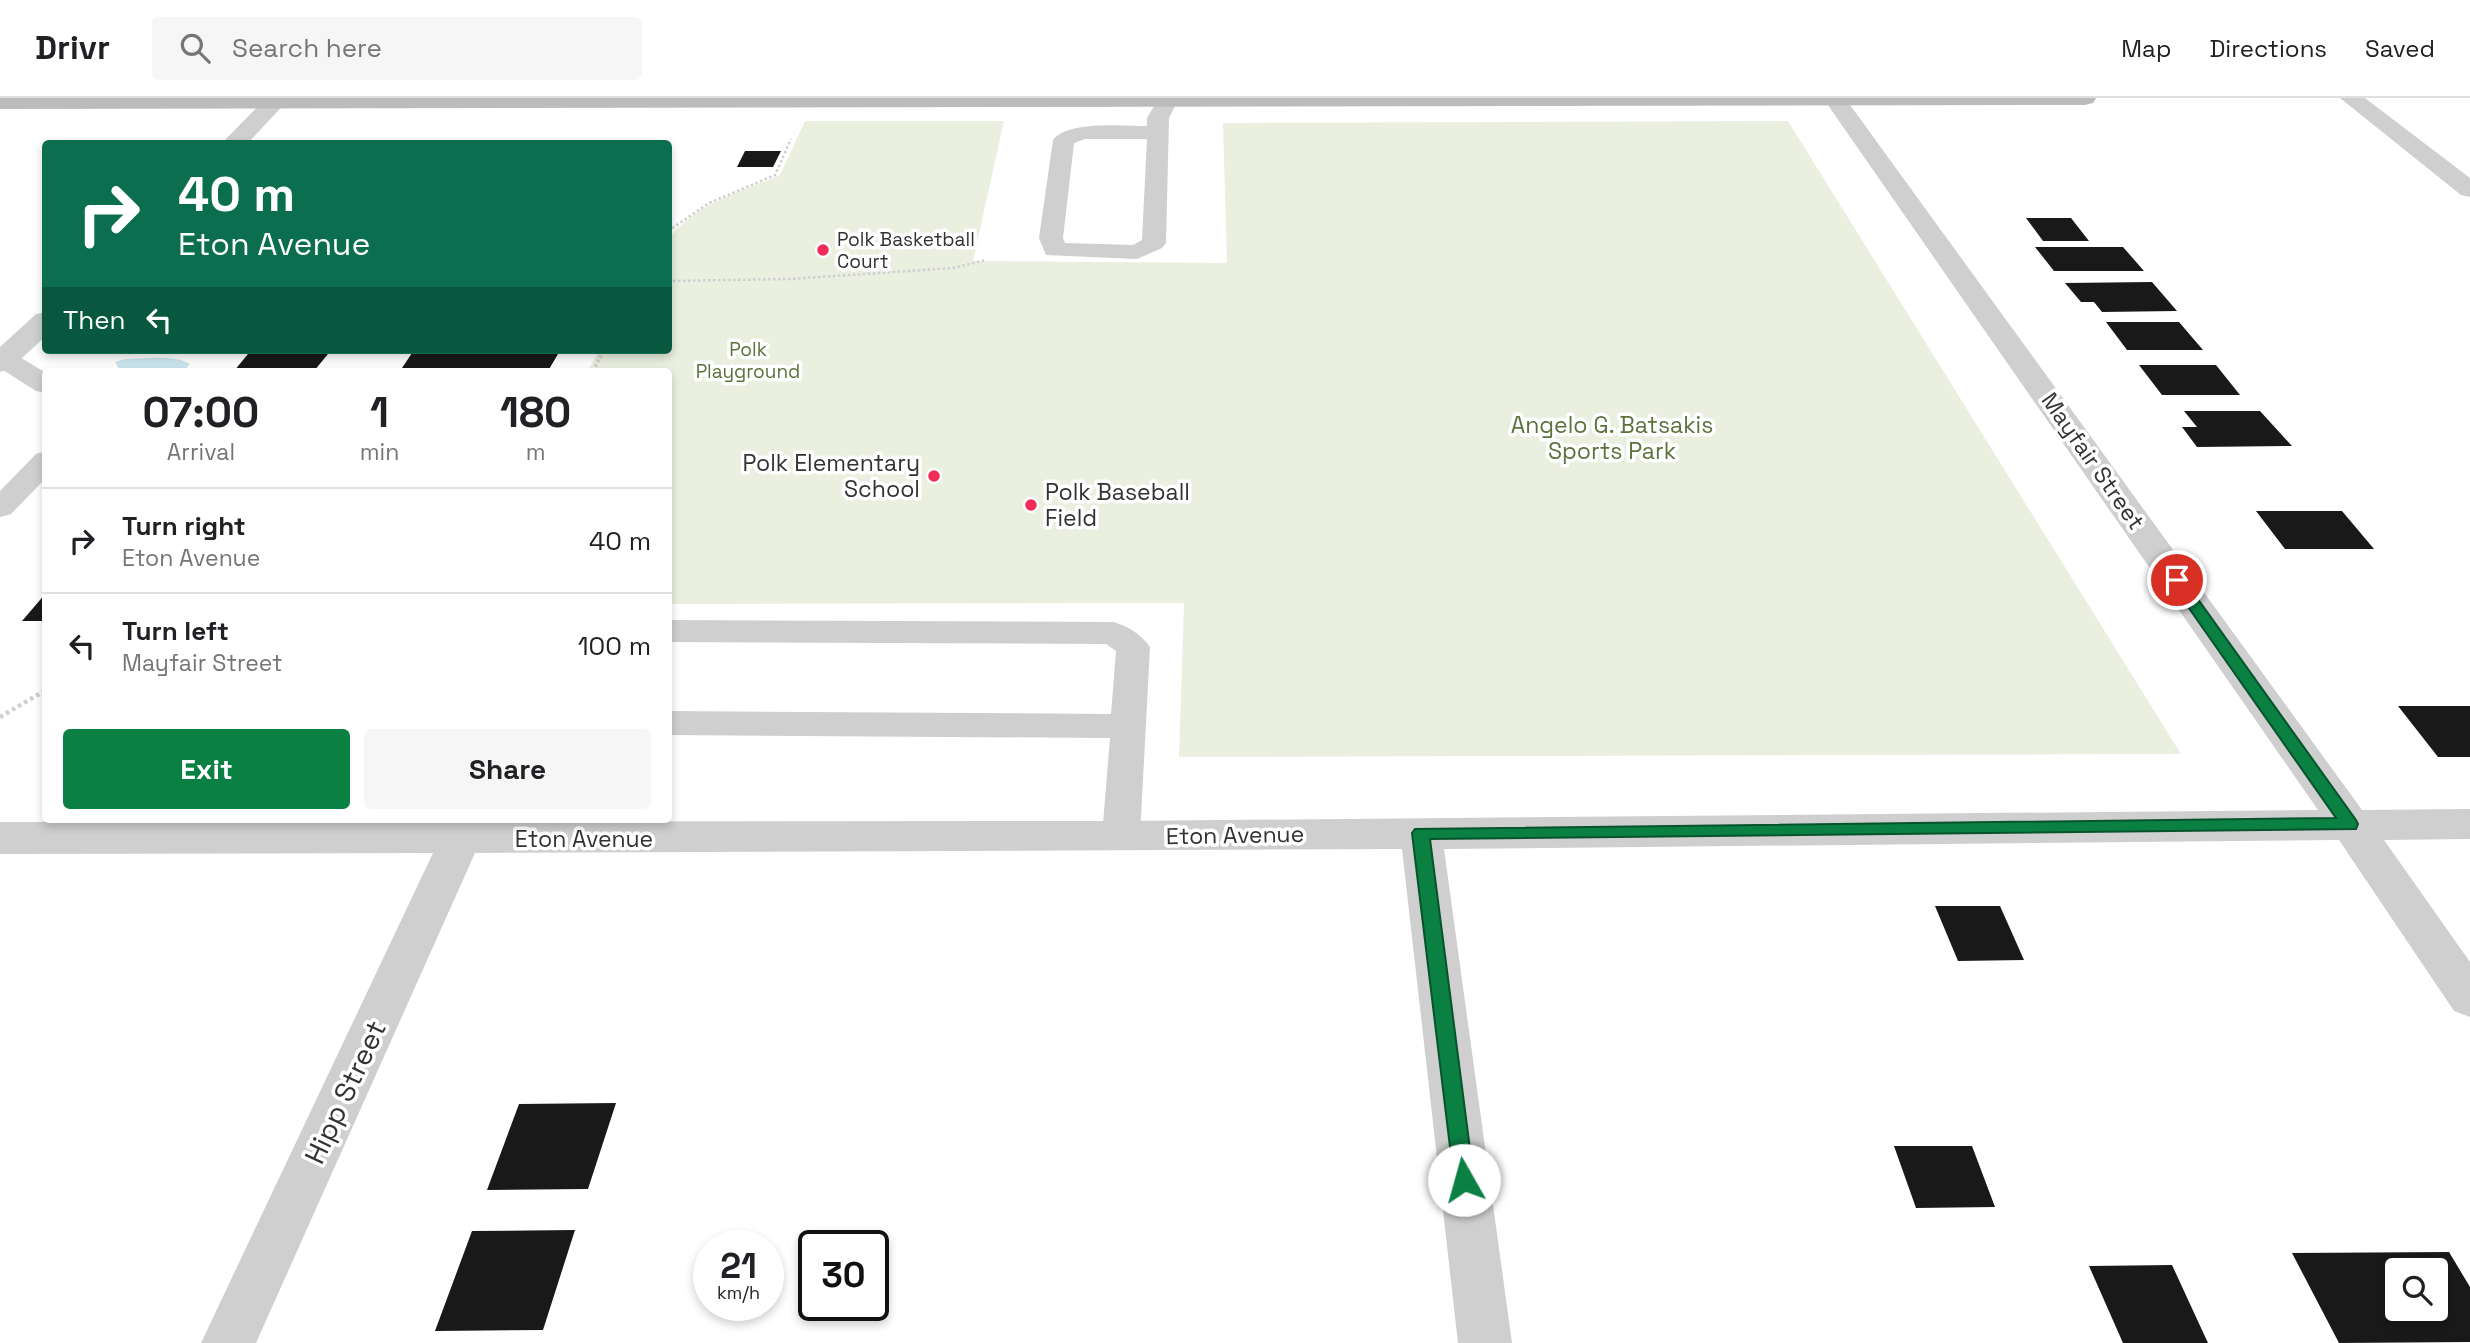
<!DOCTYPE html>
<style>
:root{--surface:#fff;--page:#f6f6f6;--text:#202124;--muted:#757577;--line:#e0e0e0;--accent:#0b8043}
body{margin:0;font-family:"Space Grotesk",sans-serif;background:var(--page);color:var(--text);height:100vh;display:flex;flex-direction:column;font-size:26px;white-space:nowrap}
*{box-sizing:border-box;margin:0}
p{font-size:23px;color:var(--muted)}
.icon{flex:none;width:38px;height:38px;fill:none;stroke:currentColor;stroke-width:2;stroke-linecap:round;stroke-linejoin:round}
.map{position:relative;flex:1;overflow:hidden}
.drawer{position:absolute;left:42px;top:270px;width:630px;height:455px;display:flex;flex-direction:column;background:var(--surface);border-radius:7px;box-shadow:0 4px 10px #0003}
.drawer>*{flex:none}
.guide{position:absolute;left:42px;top:42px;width:630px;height:214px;border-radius:7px;box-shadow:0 4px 10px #0003;background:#0b6e4f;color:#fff;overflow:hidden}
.fabs{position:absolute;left:2385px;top:1160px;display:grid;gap:14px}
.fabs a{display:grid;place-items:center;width:63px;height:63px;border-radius:7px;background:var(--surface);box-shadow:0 4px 10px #0003;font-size:35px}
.speed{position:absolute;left:693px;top:1132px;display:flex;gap:14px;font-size:35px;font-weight:700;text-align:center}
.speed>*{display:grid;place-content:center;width:91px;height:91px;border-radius:50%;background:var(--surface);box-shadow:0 4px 10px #0003;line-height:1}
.speed small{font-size:18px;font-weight:400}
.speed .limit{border:4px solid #111;border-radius:10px;background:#fff;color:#111}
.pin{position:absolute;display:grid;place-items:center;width:60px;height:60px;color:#fff;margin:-30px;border:4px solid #fff;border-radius:50%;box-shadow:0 2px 7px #0007}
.me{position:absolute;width:77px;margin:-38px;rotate:353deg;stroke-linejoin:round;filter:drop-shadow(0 0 5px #0008)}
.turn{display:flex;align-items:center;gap:24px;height:147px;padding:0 21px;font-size:32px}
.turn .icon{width:91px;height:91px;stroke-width:2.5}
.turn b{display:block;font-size:49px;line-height:60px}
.then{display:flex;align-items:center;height:66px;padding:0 21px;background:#0003;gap:14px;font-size:26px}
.eta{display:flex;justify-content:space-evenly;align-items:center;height:119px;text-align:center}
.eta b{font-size:42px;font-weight:600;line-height:49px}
.cta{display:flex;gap:14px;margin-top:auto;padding:14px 21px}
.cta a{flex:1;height:80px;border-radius:7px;background:var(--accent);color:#fff;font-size:28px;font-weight:600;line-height:80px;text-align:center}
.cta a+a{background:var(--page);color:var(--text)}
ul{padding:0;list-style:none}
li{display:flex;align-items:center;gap:21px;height:105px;padding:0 21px;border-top:2px solid var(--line)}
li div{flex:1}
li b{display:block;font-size:26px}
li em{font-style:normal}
header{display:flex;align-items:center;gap:42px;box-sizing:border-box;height:98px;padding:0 35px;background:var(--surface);border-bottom:2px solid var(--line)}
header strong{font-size:33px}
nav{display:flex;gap:38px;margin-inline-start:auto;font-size:24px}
.search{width:490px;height:63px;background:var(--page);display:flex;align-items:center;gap:18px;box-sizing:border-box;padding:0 24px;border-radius:7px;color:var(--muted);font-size:26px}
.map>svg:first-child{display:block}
</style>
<header>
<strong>Drivr</strong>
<div class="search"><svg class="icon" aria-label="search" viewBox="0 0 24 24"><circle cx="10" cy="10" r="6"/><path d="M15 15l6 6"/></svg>Search here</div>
<nav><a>Map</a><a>Directions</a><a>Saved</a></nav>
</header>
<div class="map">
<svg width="2470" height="1245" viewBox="0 0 2470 1245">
<rect width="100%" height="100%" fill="#fff"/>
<path fill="#eaefe0" d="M805,23H1004L973,163L1227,165L1223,25L1788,23L2181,656L1179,659L1184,505L669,506L668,273H588L599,252H668L669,141C692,107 743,93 780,77Z"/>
<path fill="#cbe6ef" d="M125,261C143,261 174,256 190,266L184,273H120L115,264Z"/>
<path fill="#191919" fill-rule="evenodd" d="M745,53H781L773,69H737Z
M2026,120H2071L2089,143H2043Z
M2035,149H2123L2144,173H2054Z
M2152,184L2177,213L2102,214L2094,204H2081L2065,185Z
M2106,224H2179L2203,252H2127Z
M414,252H436L433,256H558L548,273H400Z
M248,256H328L314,273H234Z
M2139,267H2216L2240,297H2162Z
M2184,313H2260L2292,348L2197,349L2182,329H2197Z
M2256,413H2342L2374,451H2285Z
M46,495V523H22Z
M2398,608H2470V659H2438Z
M1935,808H2000L2024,862L1958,863Z
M616,1005L588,1091L487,1092L519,1006Z
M1894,1048H1972L1995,1109L1916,1110Z
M575,1132L543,1232L435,1233L472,1133Z
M2449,1154L2470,1189V1244L2339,1245L2292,1155ZM2398,1172H2436V1211H2398Z
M2172,1167L2208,1245H2123L2089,1168Z"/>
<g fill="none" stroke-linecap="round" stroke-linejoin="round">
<path stroke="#cfcfcf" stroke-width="2.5" stroke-dasharray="2.5 2.5" stroke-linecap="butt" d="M668,133L709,105L775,77L791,41
M668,183L790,181L953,170L986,162"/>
<path stroke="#cfcfcf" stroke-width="3.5" stroke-dasharray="2.5 2.5" stroke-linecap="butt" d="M593,273L604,252"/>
<path stroke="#cfcfcf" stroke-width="4.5" stroke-dasharray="3.5 3.5" stroke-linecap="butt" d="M0,619L46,592"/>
<path fill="#cfcfcf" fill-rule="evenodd" d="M1159,0L1178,2L1169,20L1166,145L1162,150L1137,161L1046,157L1039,140L1053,42C1068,22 1124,28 1147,28V20ZM1085,41H1147L1142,142L1133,147L1065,145L1063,140L1074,45Z
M4,253L13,255L46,275V295L36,293L0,270V254Z
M46,353V380L11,416L0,419V393L36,356Z
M668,522L1113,524C1128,528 1141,536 1150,549L1140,738L1134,748L1121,752L1108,748L1102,738L1110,640L668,637V613L1111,616L1116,553L1106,546L668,544Z"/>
<path fill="#cfcfcf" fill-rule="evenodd" d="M266,0H290L247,46H221Z
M1823,0H1845L2362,712L2470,711V741L2384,742L2470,864V919L2454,913L2339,742L1444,751L1512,1245H1458L1402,751L475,755L256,1245H201L433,755L0,756V724L1121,723L2318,712Z
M2340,0H2365L2470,80V99L2461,97Z
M46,214V238L10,271L0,274V249L36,216Z"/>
<path fill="#bcbcbc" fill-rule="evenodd" d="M0,0H2096L2093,5L2085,7L0,11Z"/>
</g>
<path fill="#0b8043" stroke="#07532c" stroke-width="2" d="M2177,478L2182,479L2356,722L2358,726L2356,731L1430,741L1474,1082L1471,1089L1464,1091L1457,1089L1454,1082L1412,735L1415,731L2336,720L2172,486L2170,482L2172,479Z"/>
<g fill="#f12c57" stroke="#fff" stroke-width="2.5">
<circle cx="823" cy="152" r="7"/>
<circle cx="934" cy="378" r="7"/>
<circle cx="1031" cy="407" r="7"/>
</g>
<g text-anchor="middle" stroke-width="7" stroke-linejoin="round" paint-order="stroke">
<g font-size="19" fill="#323232" stroke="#fff" text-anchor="start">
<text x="837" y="148">Polk Basketball<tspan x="837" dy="22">Court</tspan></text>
</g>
<g font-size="19" fill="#5c713b" stroke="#fff">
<text x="748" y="258">Polk<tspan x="748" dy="22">Playground</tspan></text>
</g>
<g font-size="23" fill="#5c713b" stroke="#fff">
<text x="1612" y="335">Angelo G. Batsakis<tspan x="1612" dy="26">Sports Park</tspan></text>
</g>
<g font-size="23" fill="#323232" stroke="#fff">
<text transform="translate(2093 363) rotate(55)" y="8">Mayfair Street</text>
<text transform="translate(1235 737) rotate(-1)" y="8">Eton Avenue</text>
<text x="584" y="749">Eton Avenue</text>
</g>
<g font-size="23" fill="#323232" stroke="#fff" text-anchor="end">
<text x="920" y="373">Polk Elementary<tspan x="920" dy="26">School</tspan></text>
<text x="1045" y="402" text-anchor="start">Polk Baseball<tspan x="1045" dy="26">Field</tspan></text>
</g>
<g font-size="28" fill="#323232" stroke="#fff">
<text transform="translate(345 994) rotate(-65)" y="10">Hipp Street</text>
</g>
</g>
</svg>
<div class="fabs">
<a><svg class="icon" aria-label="search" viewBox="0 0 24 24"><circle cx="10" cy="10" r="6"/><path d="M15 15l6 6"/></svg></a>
</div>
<div class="speed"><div>21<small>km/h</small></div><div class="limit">30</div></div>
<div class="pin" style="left:2177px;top:482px;background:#d93025"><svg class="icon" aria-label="arrive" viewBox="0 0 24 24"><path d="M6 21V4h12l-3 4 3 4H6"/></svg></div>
<svg class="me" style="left:1464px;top:1082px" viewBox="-20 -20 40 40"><circle r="19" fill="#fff"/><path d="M0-13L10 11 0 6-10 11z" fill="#0b8043"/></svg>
<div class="guide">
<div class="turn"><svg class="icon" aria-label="right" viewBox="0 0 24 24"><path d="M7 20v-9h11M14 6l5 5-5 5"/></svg><div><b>40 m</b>Eton Avenue</div></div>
<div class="then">Then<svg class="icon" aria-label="left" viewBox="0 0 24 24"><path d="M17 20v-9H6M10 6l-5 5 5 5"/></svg></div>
</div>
<section class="drawer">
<div class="eta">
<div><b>07:00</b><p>Arrival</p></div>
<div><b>1</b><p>min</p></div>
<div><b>180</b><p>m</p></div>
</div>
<ul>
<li><svg class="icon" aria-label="right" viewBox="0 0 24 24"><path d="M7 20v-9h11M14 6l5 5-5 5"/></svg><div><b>Turn right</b><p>Eton Avenue</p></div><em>40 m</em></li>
<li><svg class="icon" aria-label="left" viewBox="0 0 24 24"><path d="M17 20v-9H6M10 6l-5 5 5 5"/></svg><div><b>Turn left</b><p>Mayfair Street</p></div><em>100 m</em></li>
</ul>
<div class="cta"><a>Exit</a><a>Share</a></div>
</section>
</div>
